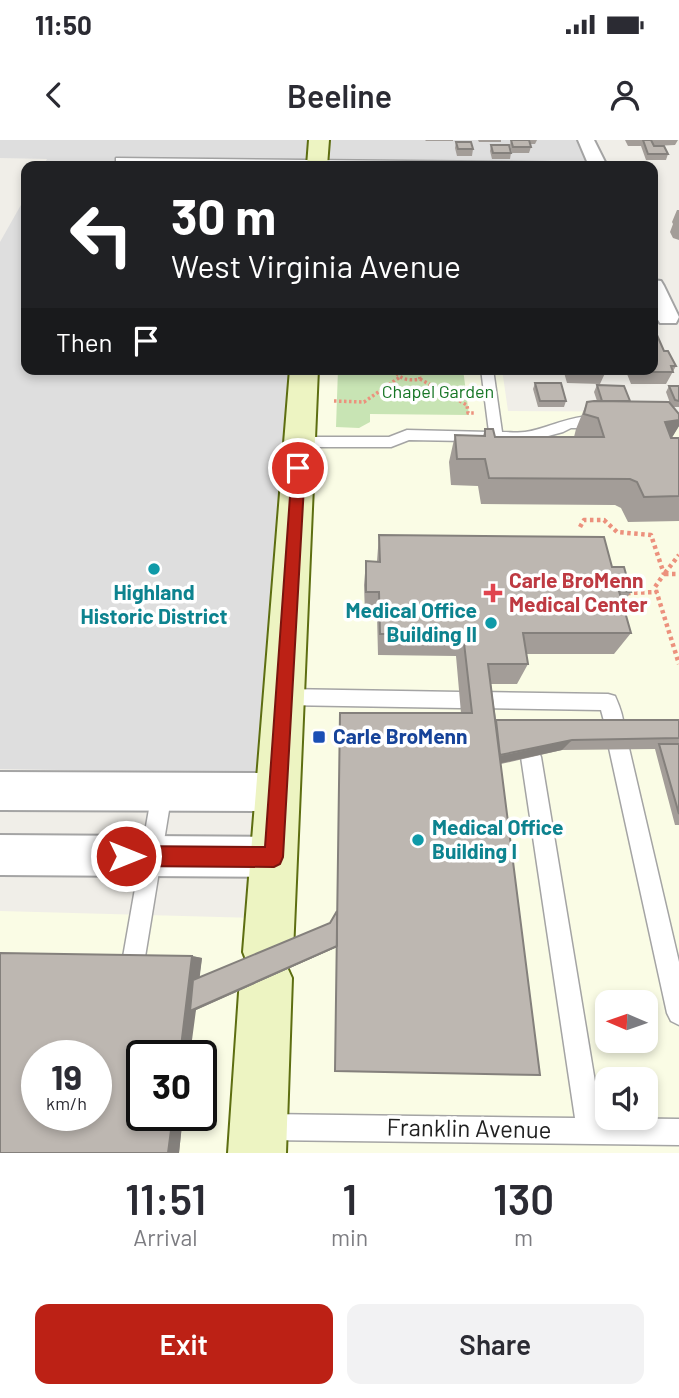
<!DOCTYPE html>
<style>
:root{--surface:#fff;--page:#f2f2f3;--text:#2b2b33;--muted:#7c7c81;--accent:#bc2115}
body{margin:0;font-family:Barlow,sans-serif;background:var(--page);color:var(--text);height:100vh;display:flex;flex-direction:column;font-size:26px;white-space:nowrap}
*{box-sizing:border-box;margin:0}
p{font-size:23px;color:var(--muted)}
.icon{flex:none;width:38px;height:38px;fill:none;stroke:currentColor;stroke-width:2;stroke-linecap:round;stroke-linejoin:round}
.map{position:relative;height:1013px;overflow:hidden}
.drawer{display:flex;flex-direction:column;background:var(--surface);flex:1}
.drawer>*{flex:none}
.top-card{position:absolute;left:21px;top:21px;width:637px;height:214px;border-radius:14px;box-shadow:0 4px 10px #0003;background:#202124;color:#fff;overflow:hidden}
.needle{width:46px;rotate:272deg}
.fabs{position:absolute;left:595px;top:850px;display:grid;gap:14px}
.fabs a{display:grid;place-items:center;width:63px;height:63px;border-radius:14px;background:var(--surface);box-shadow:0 4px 10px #0003;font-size:35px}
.speed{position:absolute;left:21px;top:900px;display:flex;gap:14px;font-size:35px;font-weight:700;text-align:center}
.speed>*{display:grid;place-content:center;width:91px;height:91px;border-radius:50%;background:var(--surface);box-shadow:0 4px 10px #0003;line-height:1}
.speed small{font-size:18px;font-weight:400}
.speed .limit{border:4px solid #111;border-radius:10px;background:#fff;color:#111}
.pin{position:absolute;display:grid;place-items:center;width:60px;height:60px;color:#fff;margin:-30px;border:4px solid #fff;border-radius:50%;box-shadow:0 2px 7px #0007}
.me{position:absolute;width:77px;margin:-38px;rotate:90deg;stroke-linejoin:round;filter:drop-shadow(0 0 5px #0008)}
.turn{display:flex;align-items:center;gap:24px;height:147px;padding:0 35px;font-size:32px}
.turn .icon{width:91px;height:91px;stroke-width:2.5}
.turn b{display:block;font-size:49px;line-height:60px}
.then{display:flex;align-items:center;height:66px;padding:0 35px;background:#0003;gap:14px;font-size:26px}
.eta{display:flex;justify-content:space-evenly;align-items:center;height:119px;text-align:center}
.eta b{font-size:42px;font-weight:600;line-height:49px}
.primary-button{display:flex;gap:14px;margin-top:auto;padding:14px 35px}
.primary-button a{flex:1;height:80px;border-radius:14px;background:var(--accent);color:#fff;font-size:28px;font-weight:600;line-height:80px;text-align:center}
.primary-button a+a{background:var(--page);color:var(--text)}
.status{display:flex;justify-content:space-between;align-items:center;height:49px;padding:0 35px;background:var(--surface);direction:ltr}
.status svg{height:19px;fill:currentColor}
header{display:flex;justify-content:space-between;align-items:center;height:91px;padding:0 35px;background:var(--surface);font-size:32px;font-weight:600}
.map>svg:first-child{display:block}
</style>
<div class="status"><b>11:50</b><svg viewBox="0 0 49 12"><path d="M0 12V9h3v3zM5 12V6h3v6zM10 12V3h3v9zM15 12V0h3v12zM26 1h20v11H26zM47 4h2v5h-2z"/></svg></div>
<header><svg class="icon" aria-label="back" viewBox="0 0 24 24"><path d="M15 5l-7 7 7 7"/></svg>Beeline<svg class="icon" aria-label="person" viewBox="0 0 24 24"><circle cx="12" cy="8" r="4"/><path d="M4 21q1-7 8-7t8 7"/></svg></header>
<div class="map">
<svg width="679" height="1013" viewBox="0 0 679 1013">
<rect width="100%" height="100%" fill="#f0eee8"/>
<path fill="#dedede" d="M0,0H588L601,26H43L47,19L0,18Z
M26,56V229H316L300,634L0,629V102Z"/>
<path fill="#fafce5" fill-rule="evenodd" d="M316,229H502L508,271L679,272V1013H0V771L294,779ZM607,863H646V901H607ZM37,915H96V975H37ZM142,915H201V975H142ZM607,940H646V978H607Z"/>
<path fill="#c8e4b4" d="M338,229H463L469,275L370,274V282L359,288L336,287Z"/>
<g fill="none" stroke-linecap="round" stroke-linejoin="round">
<g stroke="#a4a4a4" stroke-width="3">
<path id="lane" d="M116,18L598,23L603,26L119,23L116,22Z
M481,229H493L502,292C510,292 518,293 525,292C547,290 589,265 607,283L600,288H571L563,292L526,302L409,300L391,307H300L293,302L300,297H389L407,290L489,292Z
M284,549L460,552L467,554L469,560L467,566L460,568L284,565L278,563L275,557L278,551Z
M480,552L608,554L615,556C620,567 627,585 622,596L615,599L608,596L601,570L480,568L473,566L471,560L473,554Z
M619,599L626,602L629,608L679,822V885L671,881L667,873L609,608L612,602Z
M531,608L538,610L541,617L601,978L679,979V1005L266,1000L257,996L253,987L257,978L266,974L575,978L521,617L524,610Z
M162,642L169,645L172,652L145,817L142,825L134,828L126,825L123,817L152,652L155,645Z"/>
</g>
<g stroke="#a4a4a4" stroke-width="4">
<path id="street" d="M578,0H594L607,26H589Z
M653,140L661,141L664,146L679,177L676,183H660C651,169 652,155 653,140Z
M0,632L278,633L291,639L297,652L291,665L278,671L0,670Z
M0,695L274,697L288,703L294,717L288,731L274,737L0,735Z"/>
</g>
<g stroke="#5d6e11" stroke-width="4">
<path id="secondary" d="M309,0H329L327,26H307Z
M290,229H318L293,812L287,827L292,838L286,1013H228L240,838L247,822L243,812Z"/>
</g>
<path stroke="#ec917d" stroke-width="3.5" stroke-dasharray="2.5 2.5" stroke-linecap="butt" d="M394,229C399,240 409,241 420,239L418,229
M420,239L467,265L468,273H475
M334,261L364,262L400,237"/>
<path stroke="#ec917d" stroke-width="4.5" stroke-dasharray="3.5 3.5" stroke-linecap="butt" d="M580,387L584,380H604L617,392L651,395L664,434L655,447L679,524
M665,433L679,415
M665,434H679
M627,453L657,452"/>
<use href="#lane" fill="#fff" fill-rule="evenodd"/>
<use href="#street" fill="#fff" fill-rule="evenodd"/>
<use href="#secondary" fill="#edf4c2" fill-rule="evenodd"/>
</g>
<path fill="#a39d98" d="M425,0H453V1H426Z
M478,0H501V2H479Z
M511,0H537L535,4H530L531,7L529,13H512L510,5Z
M625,0H678L675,5L654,6L668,14L666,20H646L641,6H628Z
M456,2L473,9L472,16H457L455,8Z
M491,5L511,13L510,19H492L490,11Z
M677,70H679V100L673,98L670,92L673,84L672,82Z
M664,211L676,226L666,244H631L625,229H653Z
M563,229H605L606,231L600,244L567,243Z
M535,243L566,261L564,267H538L533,249Z
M597,245L630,261L670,263L666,252L669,246H679V267H673L679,274V286L671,298H679V381L628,382L621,368L615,365L481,364L478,346L451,345L449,322L455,295L483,296L485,289L495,297H574L576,289L587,262L597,261L594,252Z
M379,395L612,427L631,452L623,463L631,493L614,514H526L528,524L517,544H491L496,580H679V685H675L655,609L562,610L501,624L337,807L196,870L142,975H183L179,1013H0L192,816L202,818L199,838L330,783L461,573L456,516L378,515L377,475H365L364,445L366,421H377Z"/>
<path fill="#84807c" d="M679,280V286L667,306L665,282Z
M572,600L562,610L488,626L495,617Z
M337,806V807L196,870L190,915H180L192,816L202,818L196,868Z
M173,975H183L179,1013H168Z"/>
<path fill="#bdb7b1" stroke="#84807c" stroke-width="2" fill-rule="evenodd" d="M511,0H529L531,7H513Z
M643,0H651L654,6H664L668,14H648Z
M456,2H471L473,9H458Z
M491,5H509L511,13H493Z
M416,23H433L432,26H417Z
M653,195H657L664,211H668L676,226H671L673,232H637L636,229H653Z
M571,229H605L606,231H571Z
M535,243H561L566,261H540Z
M597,245L624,246L630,261H602Z
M669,246H679V261L675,260Z
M594,261L669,262L679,274V280L665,282L671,298H679V356L644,357L637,342L630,339L489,338L485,319H457L455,295L485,296V289H493L495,297H604L598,278L584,274L587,262Z
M379,395L604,397L612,427H624L631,452L619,451L631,493H523L528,524H488L540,935L335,931L340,573H472L463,494H380L379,452H366V421L380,422Z
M496,580H679V598L572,600L500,615Z
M659,604H679V674Z
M337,771V806L190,871L193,840L330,783Z
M0,813L192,816L180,915H142V975H173L168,1013H0ZM37,915H96V975H37Z"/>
<path fill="#bc2115" stroke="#7a150e" stroke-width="2" d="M298,323L305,328L283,717L280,724L274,727L126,726L119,723L116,716L119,709L126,706L265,707L292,328Z"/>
<g fill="#0f9aa8" stroke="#fff" stroke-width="2.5">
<circle cx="154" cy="429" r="7"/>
<circle cx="491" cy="483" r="7"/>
<circle cx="418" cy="700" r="7"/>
</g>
<path fill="#e0444e" stroke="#fff" stroke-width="2.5" d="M489.5 442.5h7v7h7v7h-7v7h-7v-7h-7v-7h7z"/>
<rect fill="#1a4fb4" stroke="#fff" stroke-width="2.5" x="312" y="590" width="14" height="14" rx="3.5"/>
<g text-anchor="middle" stroke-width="7" stroke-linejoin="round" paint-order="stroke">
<g font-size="18" fill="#177626" stroke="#fff">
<text x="438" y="258">Chapel Garden</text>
</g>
<g font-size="21" font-weight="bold" fill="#be3a42" stroke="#fff" text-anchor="start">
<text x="509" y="448">Carle BroMenn<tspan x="509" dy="24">Medical Center</tspan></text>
</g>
<g font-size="21" font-weight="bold" fill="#0d838f" stroke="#fff">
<text x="154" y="460">Highland<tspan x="154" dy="24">Historic District</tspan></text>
<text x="477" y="478" text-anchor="end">Medical Office<tspan x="477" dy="24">Building II</tspan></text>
<text x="432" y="695" text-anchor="start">Medical Office<tspan x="432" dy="24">Building I</tspan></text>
</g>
<g font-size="21" font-weight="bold" fill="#164399" stroke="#fff" text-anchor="start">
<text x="333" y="604">Carle BroMenn</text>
</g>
<g font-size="24" fill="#202020" stroke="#fff">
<text transform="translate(469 989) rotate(1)" y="8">Franklin Avenue</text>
</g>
</g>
</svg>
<div class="fabs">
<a><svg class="needle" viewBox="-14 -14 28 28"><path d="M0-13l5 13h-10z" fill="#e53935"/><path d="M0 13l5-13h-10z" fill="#7c7c81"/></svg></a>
<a><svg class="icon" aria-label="sound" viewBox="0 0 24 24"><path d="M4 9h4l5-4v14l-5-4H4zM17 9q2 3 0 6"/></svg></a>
</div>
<div class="speed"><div>19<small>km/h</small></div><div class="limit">30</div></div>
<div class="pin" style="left:298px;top:328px;background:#d93025"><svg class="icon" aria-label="arrive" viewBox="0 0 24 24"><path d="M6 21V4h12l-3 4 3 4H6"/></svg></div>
<svg class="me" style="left:126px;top:716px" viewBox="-20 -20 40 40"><circle r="17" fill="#bc2115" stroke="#fff" stroke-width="3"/><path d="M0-11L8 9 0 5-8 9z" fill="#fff"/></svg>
<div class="top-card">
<div class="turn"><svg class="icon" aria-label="left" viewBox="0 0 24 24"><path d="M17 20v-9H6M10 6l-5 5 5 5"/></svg><div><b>30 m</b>West Virginia Avenue</div></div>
<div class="then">Then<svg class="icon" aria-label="arrive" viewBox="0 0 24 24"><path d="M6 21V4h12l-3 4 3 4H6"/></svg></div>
</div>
</div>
<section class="drawer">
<div class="eta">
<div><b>11:51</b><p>Arrival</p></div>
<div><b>1</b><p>min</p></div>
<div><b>130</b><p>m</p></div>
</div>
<div class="primary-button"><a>Exit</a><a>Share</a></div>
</section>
